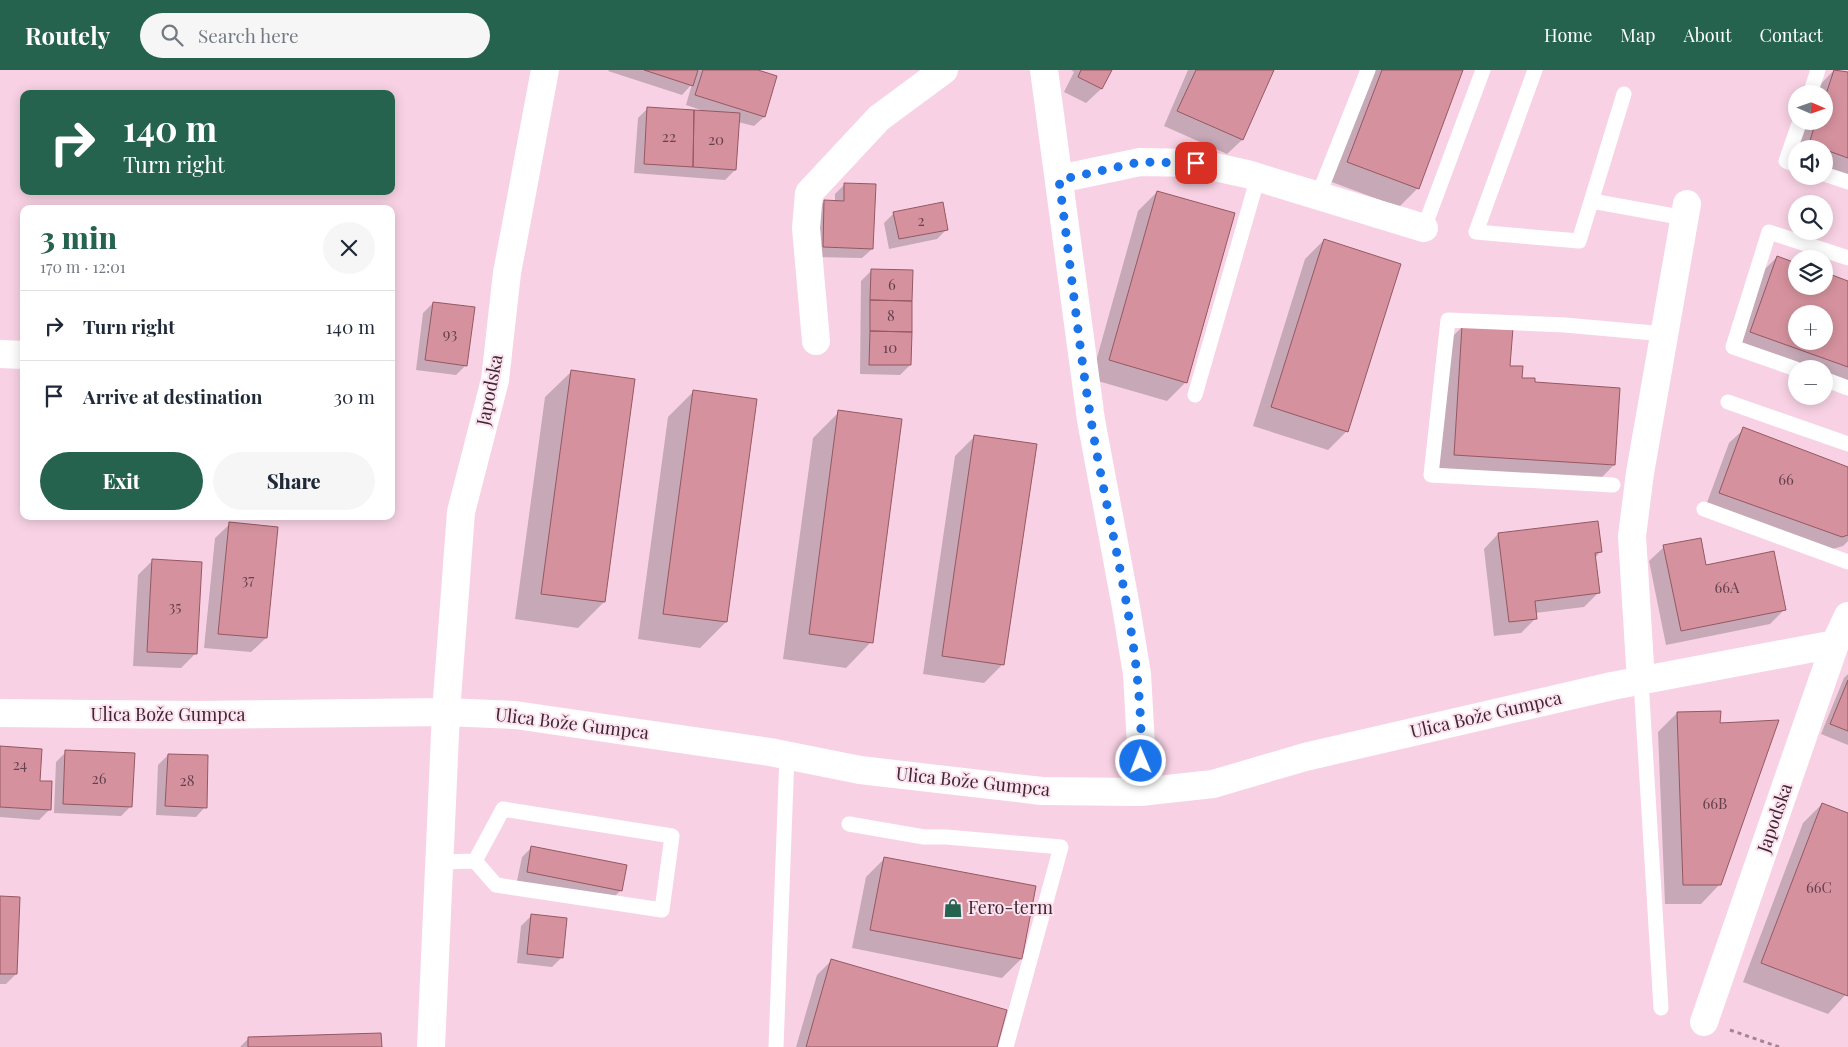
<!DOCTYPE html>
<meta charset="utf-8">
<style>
:root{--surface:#fff;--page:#f6f6f7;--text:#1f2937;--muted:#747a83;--line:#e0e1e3;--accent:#26634f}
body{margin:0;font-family:"Playfair Display",serif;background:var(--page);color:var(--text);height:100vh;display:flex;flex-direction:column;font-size:19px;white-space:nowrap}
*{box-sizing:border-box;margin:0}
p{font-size:16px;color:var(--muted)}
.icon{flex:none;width:28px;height:28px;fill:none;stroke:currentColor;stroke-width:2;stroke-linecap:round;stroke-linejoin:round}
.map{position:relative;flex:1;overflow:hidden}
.drawer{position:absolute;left:20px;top:135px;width:375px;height:315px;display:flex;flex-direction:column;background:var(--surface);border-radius:10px;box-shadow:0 2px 12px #0003}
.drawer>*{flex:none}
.banner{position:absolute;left:20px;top:20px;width:375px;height:105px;border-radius:10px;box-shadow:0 2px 12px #0003;background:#26634f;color:#fff;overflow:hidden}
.needle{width:32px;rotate:92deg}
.fabs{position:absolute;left:1788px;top:15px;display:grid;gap:10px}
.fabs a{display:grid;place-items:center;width:45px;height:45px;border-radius:50%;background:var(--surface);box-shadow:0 2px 12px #0003;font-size:25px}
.pin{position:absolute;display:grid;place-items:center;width:42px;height:42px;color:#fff;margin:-21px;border-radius:10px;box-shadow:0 2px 8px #0006}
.me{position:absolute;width:55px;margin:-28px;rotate:359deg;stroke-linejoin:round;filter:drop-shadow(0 0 4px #0008)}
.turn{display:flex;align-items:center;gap:18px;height:105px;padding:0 20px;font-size:22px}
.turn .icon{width:65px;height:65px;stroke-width:2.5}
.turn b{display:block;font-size:35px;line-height:42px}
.round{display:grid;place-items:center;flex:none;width:52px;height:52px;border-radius:26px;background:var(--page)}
.overview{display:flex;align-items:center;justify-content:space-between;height:85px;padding:0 20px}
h1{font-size:30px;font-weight:800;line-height:38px;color:var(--accent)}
.primary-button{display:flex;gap:10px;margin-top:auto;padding:10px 20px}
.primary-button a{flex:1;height:58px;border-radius:30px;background:var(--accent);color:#fff;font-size:20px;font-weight:800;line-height:58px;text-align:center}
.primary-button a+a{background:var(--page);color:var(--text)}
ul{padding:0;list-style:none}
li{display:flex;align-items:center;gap:15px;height:70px;padding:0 20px;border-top:1px solid var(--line)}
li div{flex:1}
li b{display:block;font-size:19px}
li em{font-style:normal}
header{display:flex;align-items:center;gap:30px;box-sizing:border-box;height:70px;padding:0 25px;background:var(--accent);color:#fff}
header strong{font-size:24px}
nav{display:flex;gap:28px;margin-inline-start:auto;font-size:18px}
.search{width:350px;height:45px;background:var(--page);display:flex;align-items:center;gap:12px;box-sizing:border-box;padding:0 18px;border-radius:28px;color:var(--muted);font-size:19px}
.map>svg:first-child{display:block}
</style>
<header>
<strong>Routely</strong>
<div class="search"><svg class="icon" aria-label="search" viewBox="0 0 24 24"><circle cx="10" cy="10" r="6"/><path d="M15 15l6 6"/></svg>Search here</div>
<nav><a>Home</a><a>Map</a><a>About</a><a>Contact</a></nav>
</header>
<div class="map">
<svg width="1848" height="977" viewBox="0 0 1848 977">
<rect width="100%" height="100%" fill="#f8d2e4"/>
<path fill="#0003" fill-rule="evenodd" d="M609,0H754L776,7L764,47L754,56L738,52L735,100L725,110L634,103L638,48L648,38L704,41L686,35L692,14L682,25L608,1Z
M1071,0H1111L1101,19L1086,33L1064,22L1074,2Z
M1188,0H1272L1242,70L1227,84L1164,56Z
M1371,0H1462L1418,118L1399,137L1329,111Z
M1834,0L1848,3V114L1824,105V79H1796V95L1790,93L1805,51H1824V24H1814L1817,18Z
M845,114L872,179L862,188L813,187L815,141L825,131L835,132V124Z
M1157,122L1186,312L1167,331L1091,309L1138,141Z
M894,143L947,159L937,169L889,179L884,153Z
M1324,170L1347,361L1328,380L1253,356L1305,189Z
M1777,187L1796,194V216H1824V204L1848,212V323L1824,314V299H1796L1731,281L1758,206ZM1796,244H1824V271H1796Z
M871,201L910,295L900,305L860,304L861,211Z
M433,233L466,295L456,305L416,300L423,243Z
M1462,257L1521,309L1533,314L1614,395L1595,414L1435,404L1443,276Z
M571,302L604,532L578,558L515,549L545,327Z
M694,321L726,552L700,578L638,569L668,347Z
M839,342L871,572L846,598L783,589L813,368Z
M1744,359L1848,398V471L1843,476L1826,481L1705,438L1729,373Z
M974,367L1003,594L984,613L923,604L955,386Z
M230,454L266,568L251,582L204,578L215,468Z
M1498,464L1600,482L1595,488L1598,523L1584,537L1535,543L1536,548L1521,563L1494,566L1484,479Z
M1664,477L1785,539L1770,554L1666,575L1649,491Z
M153,490L195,584L181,598L133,596L138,505Z
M1848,604V675L1821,664L1844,608Z
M1677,643L1719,654L1720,814L1701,834H1665L1658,662Z
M0,677L39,712L49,740L39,750L0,747Z
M66,682L131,736L121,746L54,743L56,692Z
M168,685L205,737L196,747L156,745L158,695Z
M1822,734L1848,744V922L1828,944L1743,912L1803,753Z
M532,777L621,820L611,830L517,811L522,787Z
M885,788L1021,889L1002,908L852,878L866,807Z
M0,828L16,904L6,914H0Z
M531,846L562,887L552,897L517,893L521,856Z
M832,890L995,977H796L817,905Z
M248,969L380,977H240Z"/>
<path fill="#d5929e" stroke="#955863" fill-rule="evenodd" d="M644,0H698L693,16Z
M703,0H758L777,6L765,47L695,25Z
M1081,0H1112L1102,19L1078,7Z
M1196,0H1274L1243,70L1177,41Z
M1382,0H1463L1419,119L1347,92Z
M1834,0L1848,2V88L1809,74L1816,51H1824V30Z
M647,37L694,40L693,97L644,94Z
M694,40L740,43L736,100L693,97Z
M844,113L876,114L873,179L823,177L824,130L844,131Z
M1157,121L1235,143L1187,313L1109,290Z
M943,132L948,160L899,169L893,142Z
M1324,169L1401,194L1348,362L1271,337Z
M1777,186L1796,193V216H1824V202L1848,211V297L1750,262ZM1796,244H1824V271H1796Z
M871,199L913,200L912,231L870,230Z
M870,230L912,231V262L870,261Z
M433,232L475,237L467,296L425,290Z
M1462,256L1513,258L1510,296H1523L1522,308H1535V312L1620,318L1615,395L1454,385Z
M870,261L912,262L911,295H869Z
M571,300L635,309L605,532L541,524Z
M693,320L757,329L727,552L663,544Z
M838,340L902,349L873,573L809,564Z
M1743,357L1848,397V465L1842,467L1719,423Z
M974,365L1037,374L1004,595L942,586Z
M1598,451L1602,482L1595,483L1600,523L1535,531L1537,549L1509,552L1498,463Z
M229,452L278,457L267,568L218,564Z
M1701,468L1706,495L1774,481L1786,540L1681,561L1663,475Z
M152,489L202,492L197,584L147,582Z
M1848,610V661L1830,654Z
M1721,641L1720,653L1779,650L1721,815H1683L1677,642Z
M0,676L42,679L40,711H52L51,740L0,737Z
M65,680L135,683L132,737L63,734Z
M168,684L208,685L207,738L165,736Z
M1822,733L1848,743V926L1761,893Z
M531,776L627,795L622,821L527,802Z
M884,787L1036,816L1022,889L870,860Z
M0,826L20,827L17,904H0Z
M531,844L567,848L563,888L527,884Z
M831,889L1007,940L997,977H806Z
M381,963L382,977H248V967Z"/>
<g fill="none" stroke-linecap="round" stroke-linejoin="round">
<path stroke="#a38493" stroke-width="3" stroke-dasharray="4 4" stroke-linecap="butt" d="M391,299H393
M1730,960L1779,977"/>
<path stroke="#fff" stroke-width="15" d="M1535,0L1476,162L1579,171L1624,24
M1810,24L1818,0
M1796,95L1786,91L1800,51
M1824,104L1848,112
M1318,126L1368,0
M1592,131L1685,148
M1424,158L1483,0
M1796,299L1733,277L1769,162L1848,188
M1824,309L1848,318
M1195,325L1258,107
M1728,332L1848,374
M1613,415L1431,405L1448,250L1565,255L1665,264
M1704,439L1848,492
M1641,611L1661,938
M503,739L672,766L662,840L496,815L475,791Z
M849,754L924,767H946L1061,777L1006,977
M441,792L475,791
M776,977L787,685"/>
<path stroke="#fff" stroke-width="28" d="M1044,0L1091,350L1126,537L1137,604L1141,675L1140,722
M1059,109L1140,92L1196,93L1247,104L1424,158
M816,271L806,158L809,123L879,48L944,0
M0,284L24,285
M1641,611L1632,466L1640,403L1687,134
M0,643L198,645L446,642L515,645L770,682L860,700L1042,721L1140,722L1213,714L1305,687L1612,616L1835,574
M1704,952L1835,574L1848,546
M431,977L446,642L461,442L495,310L507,203L545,0"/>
</g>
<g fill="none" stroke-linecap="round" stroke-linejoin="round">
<path stroke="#1a73e8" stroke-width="9" stroke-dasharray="0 16.2" d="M1141,691C1144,576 1109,462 1091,350C1078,270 1070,190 1059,110L1140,92L1196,93"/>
</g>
<defs>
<g id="shop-bare" transform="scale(1.5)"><path d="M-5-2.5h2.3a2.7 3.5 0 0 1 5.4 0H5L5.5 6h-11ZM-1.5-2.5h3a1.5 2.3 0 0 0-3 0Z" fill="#26634f" stroke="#fde3ef" stroke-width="2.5" paint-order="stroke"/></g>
</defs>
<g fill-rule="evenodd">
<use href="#shop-bare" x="953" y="838"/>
</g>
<g text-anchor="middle" stroke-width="4" stroke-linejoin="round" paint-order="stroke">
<g font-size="15" fill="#64414d">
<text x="669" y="72">22</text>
<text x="716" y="75">20</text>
<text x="921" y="156">2</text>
<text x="892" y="220">6</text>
<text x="891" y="251">8</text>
<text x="450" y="269">93</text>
<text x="890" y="283">10</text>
<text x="1786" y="415">66</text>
<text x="248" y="515">37</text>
<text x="1727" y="523">66A</text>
<text x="175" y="542">35</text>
<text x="20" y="700">24</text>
<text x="99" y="714">26</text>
<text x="187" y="716">28</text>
<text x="1715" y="739">66B</text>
<text x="1819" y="823">66C</text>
</g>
<g font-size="18" fill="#3e2632" stroke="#fde3ef">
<text transform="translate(490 320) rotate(-79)" y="6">Japodska</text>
<text x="168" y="651">Ulica Bože Gumpca</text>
<text transform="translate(1486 645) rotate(-13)" y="6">Ulica Bože Gumpca</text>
<text transform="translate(572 654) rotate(7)" y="6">Ulica Bože Gumpca</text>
<text transform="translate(973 712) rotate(6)" y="6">Ulica Bože Gumpca</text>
<text transform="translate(1775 748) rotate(-71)" y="6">Japodska</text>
</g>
<g font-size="18" fill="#3e2632" stroke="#fde3ef" text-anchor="start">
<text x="968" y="844">Fero-term</text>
</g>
</g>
</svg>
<div class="fabs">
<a><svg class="needle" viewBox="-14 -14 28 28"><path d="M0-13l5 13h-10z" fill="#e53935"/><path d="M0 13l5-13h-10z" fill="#747a83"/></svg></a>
<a><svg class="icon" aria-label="sound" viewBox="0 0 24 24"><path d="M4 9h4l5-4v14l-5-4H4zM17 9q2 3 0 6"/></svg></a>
<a><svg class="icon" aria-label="search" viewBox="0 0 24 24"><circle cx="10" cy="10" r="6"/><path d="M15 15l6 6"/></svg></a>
<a><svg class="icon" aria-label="layers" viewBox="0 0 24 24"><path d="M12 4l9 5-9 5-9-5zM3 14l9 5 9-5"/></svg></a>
<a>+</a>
<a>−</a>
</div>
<div class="pin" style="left:1196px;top:93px;background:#d93025"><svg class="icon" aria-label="arrive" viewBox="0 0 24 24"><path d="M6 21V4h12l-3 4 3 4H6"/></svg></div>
<svg class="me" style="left:1141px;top:691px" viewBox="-20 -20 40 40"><circle r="17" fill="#1a73e8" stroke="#fff" stroke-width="3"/><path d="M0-11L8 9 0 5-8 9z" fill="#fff"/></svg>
<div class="banner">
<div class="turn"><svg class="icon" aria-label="right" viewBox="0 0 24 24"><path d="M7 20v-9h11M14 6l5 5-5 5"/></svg><div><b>140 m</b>Turn right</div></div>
</div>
<section class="drawer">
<div class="overview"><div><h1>3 min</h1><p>170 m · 12:01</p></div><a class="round"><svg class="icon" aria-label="close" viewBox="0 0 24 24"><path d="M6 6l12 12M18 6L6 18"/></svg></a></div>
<ul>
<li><svg class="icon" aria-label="right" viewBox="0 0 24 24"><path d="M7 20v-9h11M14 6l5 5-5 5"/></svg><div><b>Turn right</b></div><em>140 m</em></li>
<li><svg class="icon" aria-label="arrive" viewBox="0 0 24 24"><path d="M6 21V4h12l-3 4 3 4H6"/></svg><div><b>Arrive at destination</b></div><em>30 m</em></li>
</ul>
<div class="primary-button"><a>Exit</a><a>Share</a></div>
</section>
</div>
